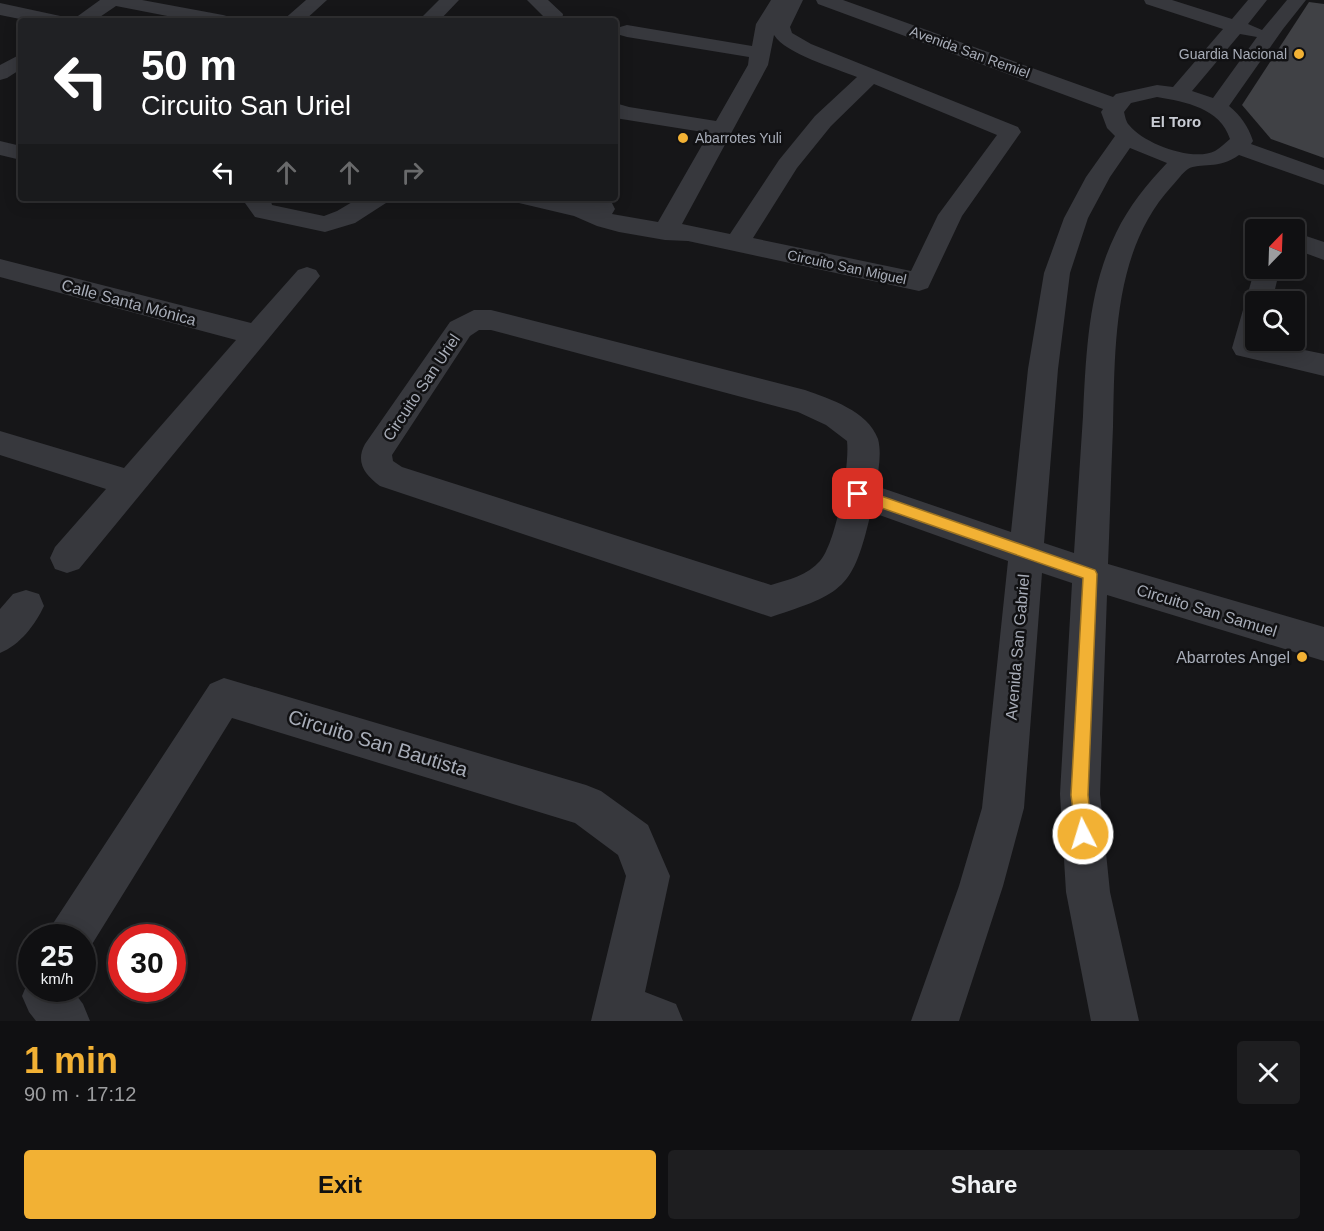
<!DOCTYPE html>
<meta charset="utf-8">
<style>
:root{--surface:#101012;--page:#1e1e20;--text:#f1f3f6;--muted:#9c9d9f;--line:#303032;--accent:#f2b134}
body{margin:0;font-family:Arial,sans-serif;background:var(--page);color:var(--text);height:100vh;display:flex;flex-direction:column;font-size:22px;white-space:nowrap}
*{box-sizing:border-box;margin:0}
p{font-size:20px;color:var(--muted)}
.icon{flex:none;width:33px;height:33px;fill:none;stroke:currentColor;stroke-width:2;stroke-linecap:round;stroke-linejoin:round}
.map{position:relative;height:1021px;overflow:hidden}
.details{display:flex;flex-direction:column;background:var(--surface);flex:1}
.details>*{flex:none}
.top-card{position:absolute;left:18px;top:18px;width:600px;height:183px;border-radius:6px;box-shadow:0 3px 15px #0003,0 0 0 2px var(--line);background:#202124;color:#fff;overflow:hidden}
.needle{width:39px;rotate:23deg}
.buttons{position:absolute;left:1245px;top:219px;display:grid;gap:12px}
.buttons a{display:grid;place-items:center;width:60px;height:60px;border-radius:6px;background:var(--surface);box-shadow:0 3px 15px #0003,0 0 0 2px var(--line);font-size:30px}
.speed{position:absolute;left:18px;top:924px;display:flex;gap:12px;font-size:30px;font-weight:700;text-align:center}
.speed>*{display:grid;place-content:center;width:78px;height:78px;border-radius:50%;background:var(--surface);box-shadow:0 3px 15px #0003,0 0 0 2px var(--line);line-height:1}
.speed small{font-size:15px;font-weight:400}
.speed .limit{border:9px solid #d22;background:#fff;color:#111}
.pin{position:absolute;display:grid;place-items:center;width:51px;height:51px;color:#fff;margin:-26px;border-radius:12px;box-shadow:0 3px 9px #0006}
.me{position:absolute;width:66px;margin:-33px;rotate:355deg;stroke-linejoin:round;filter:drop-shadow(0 0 4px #0008)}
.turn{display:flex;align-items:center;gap:21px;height:126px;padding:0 24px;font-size:27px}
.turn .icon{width:78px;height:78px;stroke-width:2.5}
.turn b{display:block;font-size:42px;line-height:51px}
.lanes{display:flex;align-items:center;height:57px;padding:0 24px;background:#0003;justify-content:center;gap:30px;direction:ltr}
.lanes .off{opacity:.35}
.round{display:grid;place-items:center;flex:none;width:63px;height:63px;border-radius:6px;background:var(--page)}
.headline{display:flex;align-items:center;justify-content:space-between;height:102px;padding:0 24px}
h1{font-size:36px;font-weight:600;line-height:45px;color:var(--accent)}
.action{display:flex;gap:12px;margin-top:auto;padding:12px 24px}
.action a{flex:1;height:69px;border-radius:6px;background:var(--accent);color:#111;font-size:24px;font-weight:600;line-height:69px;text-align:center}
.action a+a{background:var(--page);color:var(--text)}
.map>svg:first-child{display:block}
</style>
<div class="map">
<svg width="1324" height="1021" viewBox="0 0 1324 1021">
<rect width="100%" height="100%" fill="#161618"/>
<path fill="#404145" d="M1309,2L1324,4V158L1271,139L1242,105Z"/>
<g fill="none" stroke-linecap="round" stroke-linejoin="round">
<path fill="#37383d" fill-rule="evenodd" d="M100,0H142L223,15L230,17L233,21H193L116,6L94,21H71Z
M306,0H327L304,21H282Z
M439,0H459L439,21H418Z
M527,0H548L563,14L562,21H542L543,16Z
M771,0H803L790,27L792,33L811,44L1018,127L1021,132L962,216L928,288L919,291L688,241L665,240L619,232L597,226L574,216L519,203L516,198L603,201L612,203L615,209L612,214L658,222L709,133L615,118V103L629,107L716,121L748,65L749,57L627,37L620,35L617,31L620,27L627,25L752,46L756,24ZM774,35C786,54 835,68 857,77L815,116L779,160L730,234L682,224L768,65ZM874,84L997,135L938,215L911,271L753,238L797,168L831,126Z
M816,0H843L1113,97L1116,94L1157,85L1173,87L1223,29L1146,4L1144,0H1172L1232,19L1248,0H1267L1248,24L1262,30L1287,0H1306L1283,29L1229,106C1241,116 1248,126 1253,141L1251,144L1324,170V185L1239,155C1219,170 1200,162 1188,169C1182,173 1177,181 1172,186C1113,250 1115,345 1113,427C1111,473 1110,518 1108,564L1324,627V661L1107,595L1100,794L1110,892L1139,1021H1091L1066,892L1060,794L1072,583L1042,573L1024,808L1003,886L959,1021H911L959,886L982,808L1008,561L871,512C853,589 844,593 771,617L380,486C365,475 355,462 365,444L450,322L474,310H491L805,390C830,399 868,411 878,439C882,454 878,472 876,486L1011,532L1028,369L1044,273L1064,218L1086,177L1115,136L1107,128L1101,112L1103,109L818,4ZM1240,34L1257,37L1213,98L1192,91ZM1157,97C1186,102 1220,108 1230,139C1225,143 1220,148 1215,151C1193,162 1144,144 1129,125C1126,122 1125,116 1124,112L1131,103ZM1130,148L1167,163C1147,184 1129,206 1116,233C1088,289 1086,355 1083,416C1080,462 1077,507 1074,553L1044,543L1058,369L1070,273L1088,218L1110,177ZM479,330H491L798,412L826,425L847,441C850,465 836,543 820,561C808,575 788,580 771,585L402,467L393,461L392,455L470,336Z
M0,3L65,17L68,21H30L0,15Z
M21,54V69L7,78L0,80V65Z
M0,141L21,146V160L0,155Z
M246,198H270L272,205L324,216L337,211L359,198H389L386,203L355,223L325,232L255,217L245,203Z
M1294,232L1324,242V260L1294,249Z
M0,259L251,323L298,270L307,267L316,270L320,276L79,569L67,573L55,569L50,558L55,547L106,489L0,455V431L124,468L236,340L0,277Z
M1256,265V268H1280L1272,302H1256V340L1324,354V376L1236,355L1232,348Z
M26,590L39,594L44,606C35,625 20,645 0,653V609L13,594Z
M224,678L586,785L601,791L648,825L670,876L645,992L676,1004L683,1021H591L626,876L618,855L575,823L232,718L86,954L82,955V938H48L54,922L210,684Z
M32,972V988H71L83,1004L90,1021H36L29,1012L22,996Z"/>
</g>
<path fill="#f2b134" stroke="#9d7322" stroke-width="1.5" d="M858,488L1095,570L1097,574L1088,795L1092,834L1089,840L1083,842L1077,840L1071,795L1083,578L853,498L851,494L853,490Z"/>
<g fill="#f2b134" stroke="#111113" stroke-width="2">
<circle cx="1299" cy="54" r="6"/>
<circle cx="683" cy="138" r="6"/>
<circle cx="1302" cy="657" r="6"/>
</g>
<g text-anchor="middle" stroke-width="5" stroke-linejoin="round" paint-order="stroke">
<g font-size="14" fill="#a8adb8" stroke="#111113">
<text transform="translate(970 52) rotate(20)" y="5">Avenida San Remiel</text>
<text transform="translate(847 267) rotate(12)" y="5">Circuito San Miguel</text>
</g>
<g font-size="14" fill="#a8adb8" stroke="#111113" text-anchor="end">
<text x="1287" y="59">Guardia Nacional</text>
<text x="695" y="143" text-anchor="start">Abarrotes Yuli</text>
</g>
<g font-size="15" font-weight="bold" fill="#c9ccd4" stroke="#111113">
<text x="1176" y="127">El Toro</text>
</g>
<g font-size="16" fill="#a8adb8" stroke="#111113">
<text transform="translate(129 302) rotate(15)" y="6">Calle Santa Mónica</text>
<text transform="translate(421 387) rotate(-56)" y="6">Circuito San Uriel</text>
<text transform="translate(1207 610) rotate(17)" y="6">Circuito San Samuel</text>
<text transform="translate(1017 647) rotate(-85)" y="6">Avenida San Gabriel</text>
</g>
<g font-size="16" fill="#a8adb8" stroke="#111113" text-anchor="end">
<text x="1290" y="663">Abarrotes Angel</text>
</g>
<g font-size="20" fill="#a8adb8" stroke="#111113">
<text transform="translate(378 743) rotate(17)" y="7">Circuito San Bautista</text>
</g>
</g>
</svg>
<div class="buttons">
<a><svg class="needle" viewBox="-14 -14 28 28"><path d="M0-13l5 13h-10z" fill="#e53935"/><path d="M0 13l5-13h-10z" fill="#9c9d9f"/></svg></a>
<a><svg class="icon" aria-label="search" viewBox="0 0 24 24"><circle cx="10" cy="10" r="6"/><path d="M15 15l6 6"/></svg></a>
</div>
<div class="speed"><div>25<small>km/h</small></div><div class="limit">30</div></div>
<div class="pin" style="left:858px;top:494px;background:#d93025"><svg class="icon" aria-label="arrive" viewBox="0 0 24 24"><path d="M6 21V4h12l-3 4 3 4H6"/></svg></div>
<svg class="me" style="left:1083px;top:834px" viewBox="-20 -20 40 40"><circle r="17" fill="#f2b134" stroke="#fff" stroke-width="3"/><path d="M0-11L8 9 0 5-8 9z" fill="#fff"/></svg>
<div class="top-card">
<div class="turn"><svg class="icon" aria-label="left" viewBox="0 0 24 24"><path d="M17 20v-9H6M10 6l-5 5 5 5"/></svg><div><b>50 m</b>Circuito San Uriel</div></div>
<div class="lanes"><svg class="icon" aria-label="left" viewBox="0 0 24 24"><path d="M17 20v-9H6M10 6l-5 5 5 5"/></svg><svg class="icon off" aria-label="ahead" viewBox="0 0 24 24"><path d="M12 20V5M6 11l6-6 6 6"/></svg><svg class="icon off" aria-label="ahead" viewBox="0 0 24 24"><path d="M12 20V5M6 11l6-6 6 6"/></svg><svg class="icon off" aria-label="right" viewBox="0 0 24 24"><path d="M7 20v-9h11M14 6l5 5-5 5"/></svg></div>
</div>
</div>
<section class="details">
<div class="headline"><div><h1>1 min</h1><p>90 m · 17:12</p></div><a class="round"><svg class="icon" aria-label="close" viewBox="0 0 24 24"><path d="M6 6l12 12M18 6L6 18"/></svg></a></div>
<div class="action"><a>Exit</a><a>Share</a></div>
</section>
